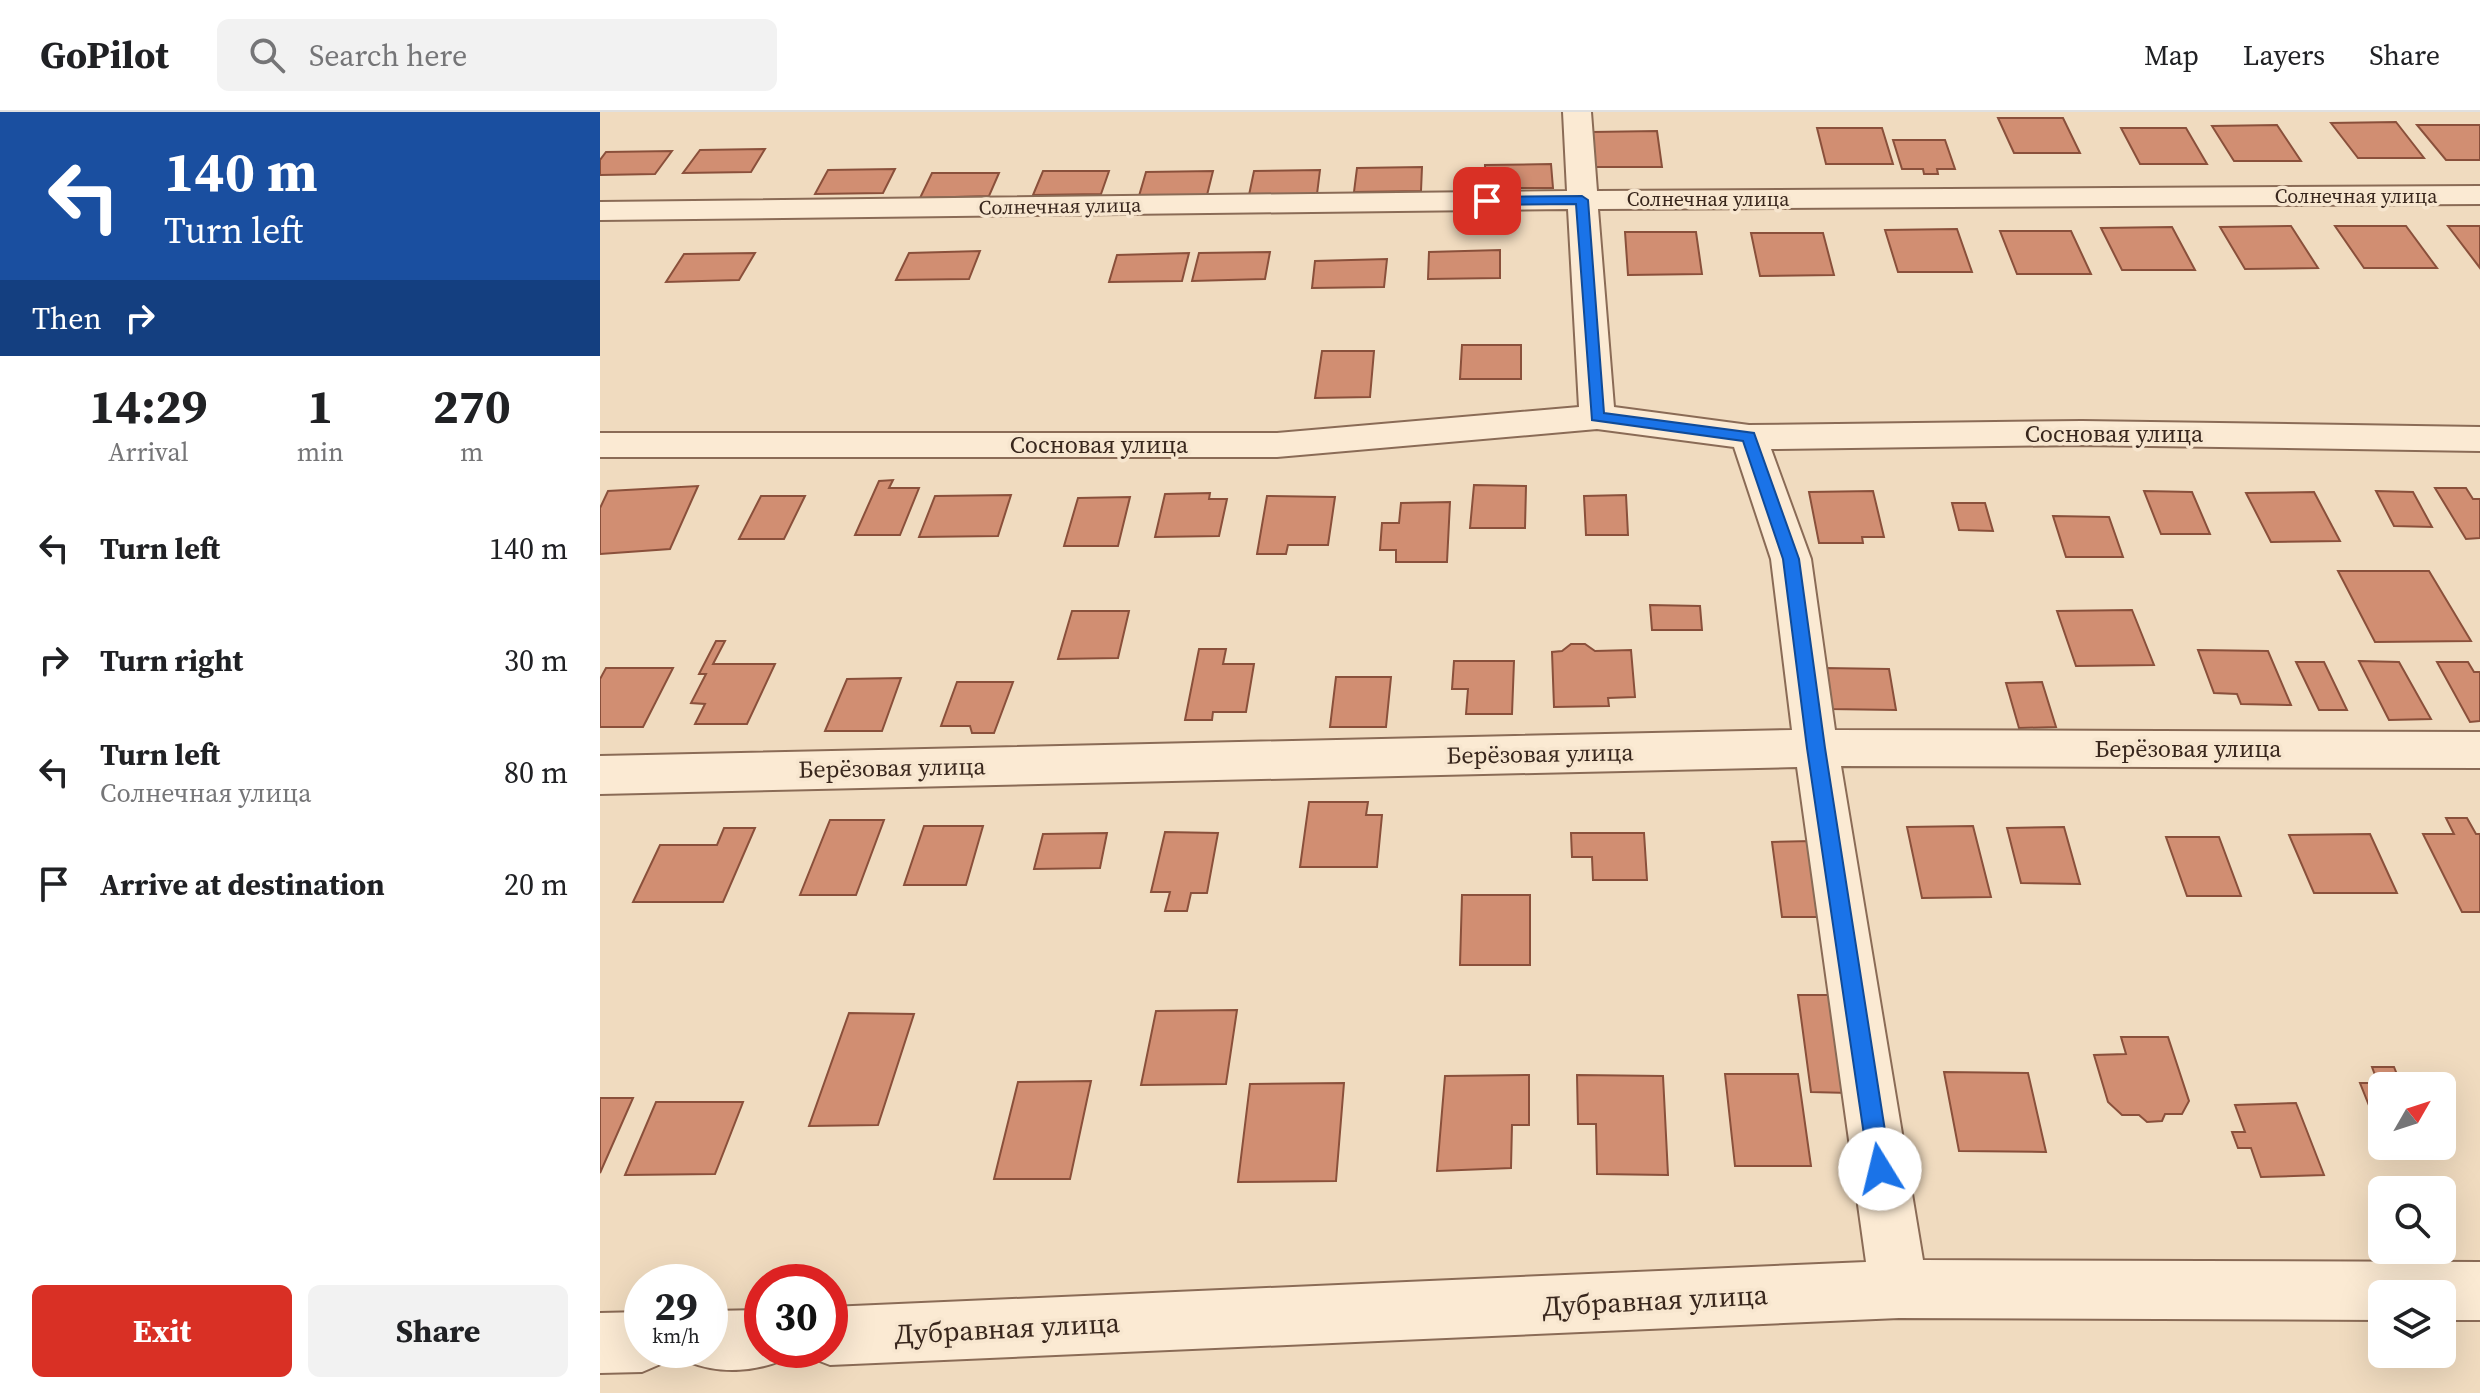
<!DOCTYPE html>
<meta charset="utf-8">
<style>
:root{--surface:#fff;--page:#f2f2f2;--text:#202124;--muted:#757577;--line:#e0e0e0;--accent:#d93025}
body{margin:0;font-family:"Source Serif 4",serif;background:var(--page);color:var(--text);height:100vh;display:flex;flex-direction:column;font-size:30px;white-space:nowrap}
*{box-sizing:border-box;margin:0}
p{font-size:26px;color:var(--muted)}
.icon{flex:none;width:44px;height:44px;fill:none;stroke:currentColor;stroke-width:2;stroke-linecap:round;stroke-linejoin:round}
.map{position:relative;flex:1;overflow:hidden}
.details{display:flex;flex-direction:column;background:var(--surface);width:600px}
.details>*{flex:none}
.guide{background:#1a4fa0;color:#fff;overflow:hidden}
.needle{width:52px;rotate:51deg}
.tools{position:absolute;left:1768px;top:960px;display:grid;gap:16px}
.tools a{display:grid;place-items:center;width:88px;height:88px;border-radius:12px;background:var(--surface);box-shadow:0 8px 32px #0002;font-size:40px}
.speed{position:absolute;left:24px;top:1152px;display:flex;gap:16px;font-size:40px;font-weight:700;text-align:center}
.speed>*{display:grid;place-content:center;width:104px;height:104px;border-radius:50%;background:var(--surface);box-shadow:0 8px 32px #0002;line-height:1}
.speed small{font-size:20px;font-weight:400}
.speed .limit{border:12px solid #d22;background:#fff;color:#111}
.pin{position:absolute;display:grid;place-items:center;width:68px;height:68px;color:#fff;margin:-34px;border-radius:16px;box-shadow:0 4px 12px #0006}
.me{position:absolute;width:88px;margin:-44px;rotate:351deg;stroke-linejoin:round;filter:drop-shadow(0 0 6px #0008)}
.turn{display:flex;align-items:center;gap:28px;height:168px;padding:0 32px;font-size:36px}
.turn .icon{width:104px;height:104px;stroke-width:2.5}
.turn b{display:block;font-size:56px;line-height:68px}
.then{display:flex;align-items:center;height:76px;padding:0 32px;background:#0003;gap:16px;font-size:30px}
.eta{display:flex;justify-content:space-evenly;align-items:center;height:136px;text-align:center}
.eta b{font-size:48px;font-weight:700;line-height:56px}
.cta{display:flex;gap:16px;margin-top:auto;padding:16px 32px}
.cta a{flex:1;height:92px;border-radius:12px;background:var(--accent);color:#fff;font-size:32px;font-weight:700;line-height:92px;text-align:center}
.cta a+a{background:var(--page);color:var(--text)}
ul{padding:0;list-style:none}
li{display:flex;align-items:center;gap:24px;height:112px;padding:0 32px}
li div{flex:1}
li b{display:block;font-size:30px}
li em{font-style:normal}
header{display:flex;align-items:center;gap:48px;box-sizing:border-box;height:112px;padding:0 40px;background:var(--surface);border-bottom:2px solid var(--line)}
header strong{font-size:38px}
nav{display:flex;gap:44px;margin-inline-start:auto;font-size:28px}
.search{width:560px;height:72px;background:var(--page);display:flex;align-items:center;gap:20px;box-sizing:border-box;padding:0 28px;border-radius:12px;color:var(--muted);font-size:30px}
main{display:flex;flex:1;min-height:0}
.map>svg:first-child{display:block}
</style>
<header>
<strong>GoPilot</strong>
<div class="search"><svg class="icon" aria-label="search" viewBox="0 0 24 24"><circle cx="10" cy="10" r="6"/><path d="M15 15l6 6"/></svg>Search here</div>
<nav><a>Map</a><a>Layers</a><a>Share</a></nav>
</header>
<main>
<section class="details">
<div class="guide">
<div class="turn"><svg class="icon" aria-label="left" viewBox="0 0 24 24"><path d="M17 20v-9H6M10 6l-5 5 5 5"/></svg><div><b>140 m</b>Turn left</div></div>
<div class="then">Then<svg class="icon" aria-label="right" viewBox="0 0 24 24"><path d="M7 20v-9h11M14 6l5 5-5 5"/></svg></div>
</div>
<div class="eta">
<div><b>14:29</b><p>Arrival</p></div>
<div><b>1</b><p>min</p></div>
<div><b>270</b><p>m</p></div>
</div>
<ul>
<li><svg class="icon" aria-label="left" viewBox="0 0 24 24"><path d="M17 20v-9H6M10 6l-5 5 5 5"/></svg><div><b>Turn left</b></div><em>140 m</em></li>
<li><svg class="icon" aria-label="right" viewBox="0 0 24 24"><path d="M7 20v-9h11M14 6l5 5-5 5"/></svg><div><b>Turn right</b></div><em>30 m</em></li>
<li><svg class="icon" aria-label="left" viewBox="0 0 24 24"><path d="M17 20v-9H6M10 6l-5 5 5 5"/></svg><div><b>Turn left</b><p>Солнечная улица</p></div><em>80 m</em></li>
<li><svg class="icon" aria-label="arrive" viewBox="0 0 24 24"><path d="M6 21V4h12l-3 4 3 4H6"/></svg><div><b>Arrive at destination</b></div><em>20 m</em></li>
</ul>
<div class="cta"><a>Exit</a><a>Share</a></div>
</section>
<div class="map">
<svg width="1880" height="1281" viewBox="0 0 1880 1281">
<rect width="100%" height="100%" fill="#f0dbbf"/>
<path fill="#d18e72" stroke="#8a503b" stroke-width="2" d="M1398,6H1463L1480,41H1414Z
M1796,10L1824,46H1758L1731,11Z
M1677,13L1701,49H1634L1612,14Z
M1817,13H1880V48H1846Z
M1217,16H1282L1293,52H1226Z
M1521,16H1586L1607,52H1540Z
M1057,19L1062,55H994L992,20Z
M1293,28H1345L1355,57H1337L1338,62H1324L1323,57H1302Z
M165,37L151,60L83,61L100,38Z
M72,39L55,62L0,63V48L6,40Z
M951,52L953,76H886L885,53Z
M822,55L821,79L754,80L757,56Z
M295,57L283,81L215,82L228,58Z
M720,58L717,82L649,83L654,59Z
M443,59H509L501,82L433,83Z
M613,59L607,83L539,84L546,60Z
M332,61H399L389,84L320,86Z
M1691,114L1718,156L1645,157L1620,115Z
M1735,114H1806L1837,156H1764Z
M1848,114H1880V156Z
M1572,115L1595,158H1522L1501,116Z
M1357,117L1372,160H1298L1285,118Z
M1400,119H1471L1491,162H1417Z
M1025,120H1096L1102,162L1028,163Z
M1151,121H1223L1234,163L1160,164Z
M900,138V166L828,167L829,140Z
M380,139L369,167L296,168L309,141Z
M670,140L665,167L592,169L599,141Z
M155,141L139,168L66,170L84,142Z
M589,141L582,169L509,170L517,143Z
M787,147L784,175L712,176L715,149Z
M862,233H921V267H860Z
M722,239H774L770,285L715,286Z
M293,368L289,376H319L300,423H255L279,369Z
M874,373L926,374L925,416H870Z
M98,374L70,437L0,442V396L8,379Z
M1835,376H1866L1873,387H1880V426L1866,427Z
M1273,379L1284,425H1262L1263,431H1219L1209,380Z
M1544,379L1592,380L1610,422H1561Z
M1776,379L1813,380L1832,415L1794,414Z
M1714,380L1740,429L1671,430L1646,381Z
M610,381L609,387H627L619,424L555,425L565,382Z
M411,383L398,424L319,425L335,384Z
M1026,383L1028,423H986L984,384Z
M161,384H205L184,427H139Z
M667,384L735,385L728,433H688L686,442H657Z
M530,385L518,434H464L478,386Z
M850,390L847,450H796V438H780L782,411H799L801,391Z
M1352,391H1385L1393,419L1359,418Z
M1453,404L1509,405L1523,445H1466Z
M1738,459H1829L1871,529L1775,530Z
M1050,493L1100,494L1102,518H1052Z
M1532,498L1554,553L1476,554L1457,499Z
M472,499H529L518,546L458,547Z
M116,529H125L113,552H175L147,612H95L105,592L91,591L106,562H99Z
M971,532H985L995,539L1031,538L1035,585L1008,586L1009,594L954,595L952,540L962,539Z
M599,537H626L623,552H654L646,600H613L612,608H585Z
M1598,538L1668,539L1691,593L1641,592L1637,582L1614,581Z
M854,549H914L912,602H866L868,577H852Z
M1759,549L1799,550L1831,607L1789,608Z
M1696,550H1724L1747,598H1719Z
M1837,550H1868L1874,560H1880V609L1870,610Z
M6,556H73L43,615H0V567Z
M1224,556L1289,557L1296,598L1230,597Z
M736,565H791L786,615H730Z
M301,566L282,619H225L247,567Z
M357,570H413L394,621H372L370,614H341Z
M1442,570L1456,615L1419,616L1406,571Z
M709,690H768L766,703H782L777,755H700Z
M1846,706H1867L1876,722H1880V800H1862L1823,722H1854Z
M230,708H284L256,783H200Z
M324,714H383L366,773H304Z
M1373,714L1391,785L1322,786L1307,715Z
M1464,715L1480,772L1421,771L1407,716Z
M124,716H155L123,790H33L60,733H117Z
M565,720L618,721L607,781H591L587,799H565L570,780H551Z
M507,721L500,756L434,757L443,722Z
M971,721H1044L1047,768H993L992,745H972Z
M1770,722L1797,781H1714L1689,723Z
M1566,725H1619L1641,784H1587Z
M1212,729L1223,805H1182L1172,730Z
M862,783H930V853H860Z
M1198,883H1234L1249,981L1211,980Z
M637,898L626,972L541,973L556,899Z
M249,901L314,902L278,1013L209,1014Z
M1521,925H1568L1589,989L1582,1002H1565L1562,1009L1547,1010L1539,1003H1522L1508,990L1494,943L1526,942Z
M1772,955H1794L1800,970H1817L1818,974H1782V1026L1760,971H1778Z
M1344,960L1428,961L1446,1040L1359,1039Z
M1125,962H1198L1211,1054H1135Z
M929,963V1013H912L911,1056L837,1059L845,964Z
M977,963L1063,964L1068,1063L997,1062L996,1012H978Z
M491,969L470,1067H394L418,970Z
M744,971L736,1069L638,1070L650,972Z
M0,986H33L0,1061Z
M56,990H143L115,1062L25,1063Z
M1696,991L1724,1063L1661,1065L1651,1036H1638L1632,1020H1645L1635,993Z"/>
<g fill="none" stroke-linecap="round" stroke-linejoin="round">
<g stroke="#8a6b56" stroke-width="4">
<path id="minor" d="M963,0H991L997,79L1880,74V92L998,97L1014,295L1149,313L1482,309L1880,315V339L1482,333L1171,337L1211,447L1235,618L1880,620V656L1241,654L1323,1148L1880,1150V1208H1842V1182H1782V1208L1299,1206L230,1253L209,1245L206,1238H230V1195L1266,1150L1197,655L0,682V644L1192,618L1171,447L1134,335L997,317L677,345H0V321H677L979,295L968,97L0,108V90L967,79Z
M162,1198V1238H187L183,1248C153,1260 119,1262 89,1250L84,1238H110V1199Z
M42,1200V1238H68L63,1251L42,1260L0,1261V1201Z"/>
</g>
<use href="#minor" fill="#fbead3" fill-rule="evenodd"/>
</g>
<path fill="#1a73e8" stroke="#114b97" stroke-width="2" d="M982,84L988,88L1004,301L1154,321L1199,447L1225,636L1291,1057L1288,1065L1280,1068L1272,1065L1269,1057L1207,636L1183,447L1143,329L992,308L976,92L887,93L881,89L887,85Z"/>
<g text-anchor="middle" stroke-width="7" stroke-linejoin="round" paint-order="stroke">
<g font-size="20" fill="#38261c" stroke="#f7e6cf">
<text x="1756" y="91">Солнечная улица</text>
<text x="1108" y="94">Солнечная улица</text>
<text transform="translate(460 94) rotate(-1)" y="7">Солнечная улица</text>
</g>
<g font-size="24" fill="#38261c" stroke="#f7e6cf">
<text x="1514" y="330">Сосновая улица</text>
<text x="499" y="341">Сосновая улица</text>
<text x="1588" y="645">Берёзовая улица</text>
<text transform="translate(940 642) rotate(-1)" y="8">Берёзовая улица</text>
<text transform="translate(292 656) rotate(-1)" y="8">Берёзовая улица</text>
</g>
<g font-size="28" fill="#38261c" stroke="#f7e6cf">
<text transform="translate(1055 1188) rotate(-3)" y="10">Дубравная улица</text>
<text transform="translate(407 1216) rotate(-3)" y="10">Дубравная улица</text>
</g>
</g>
</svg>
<div class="tools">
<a><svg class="needle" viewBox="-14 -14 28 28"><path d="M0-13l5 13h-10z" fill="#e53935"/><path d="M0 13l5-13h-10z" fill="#757577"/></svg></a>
<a><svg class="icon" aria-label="search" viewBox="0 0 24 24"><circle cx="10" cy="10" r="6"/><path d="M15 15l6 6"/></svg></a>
<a><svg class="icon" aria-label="layers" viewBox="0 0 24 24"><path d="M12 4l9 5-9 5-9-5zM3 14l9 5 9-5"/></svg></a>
</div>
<div class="speed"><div>29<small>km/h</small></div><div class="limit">30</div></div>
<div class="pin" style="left:887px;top:89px;background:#d93025"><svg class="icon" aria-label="arrive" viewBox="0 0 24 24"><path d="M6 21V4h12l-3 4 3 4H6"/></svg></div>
<svg class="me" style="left:1280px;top:1057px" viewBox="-20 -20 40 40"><circle r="19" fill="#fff"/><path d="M0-13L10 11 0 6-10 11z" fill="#1a73e8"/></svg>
</div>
</main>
